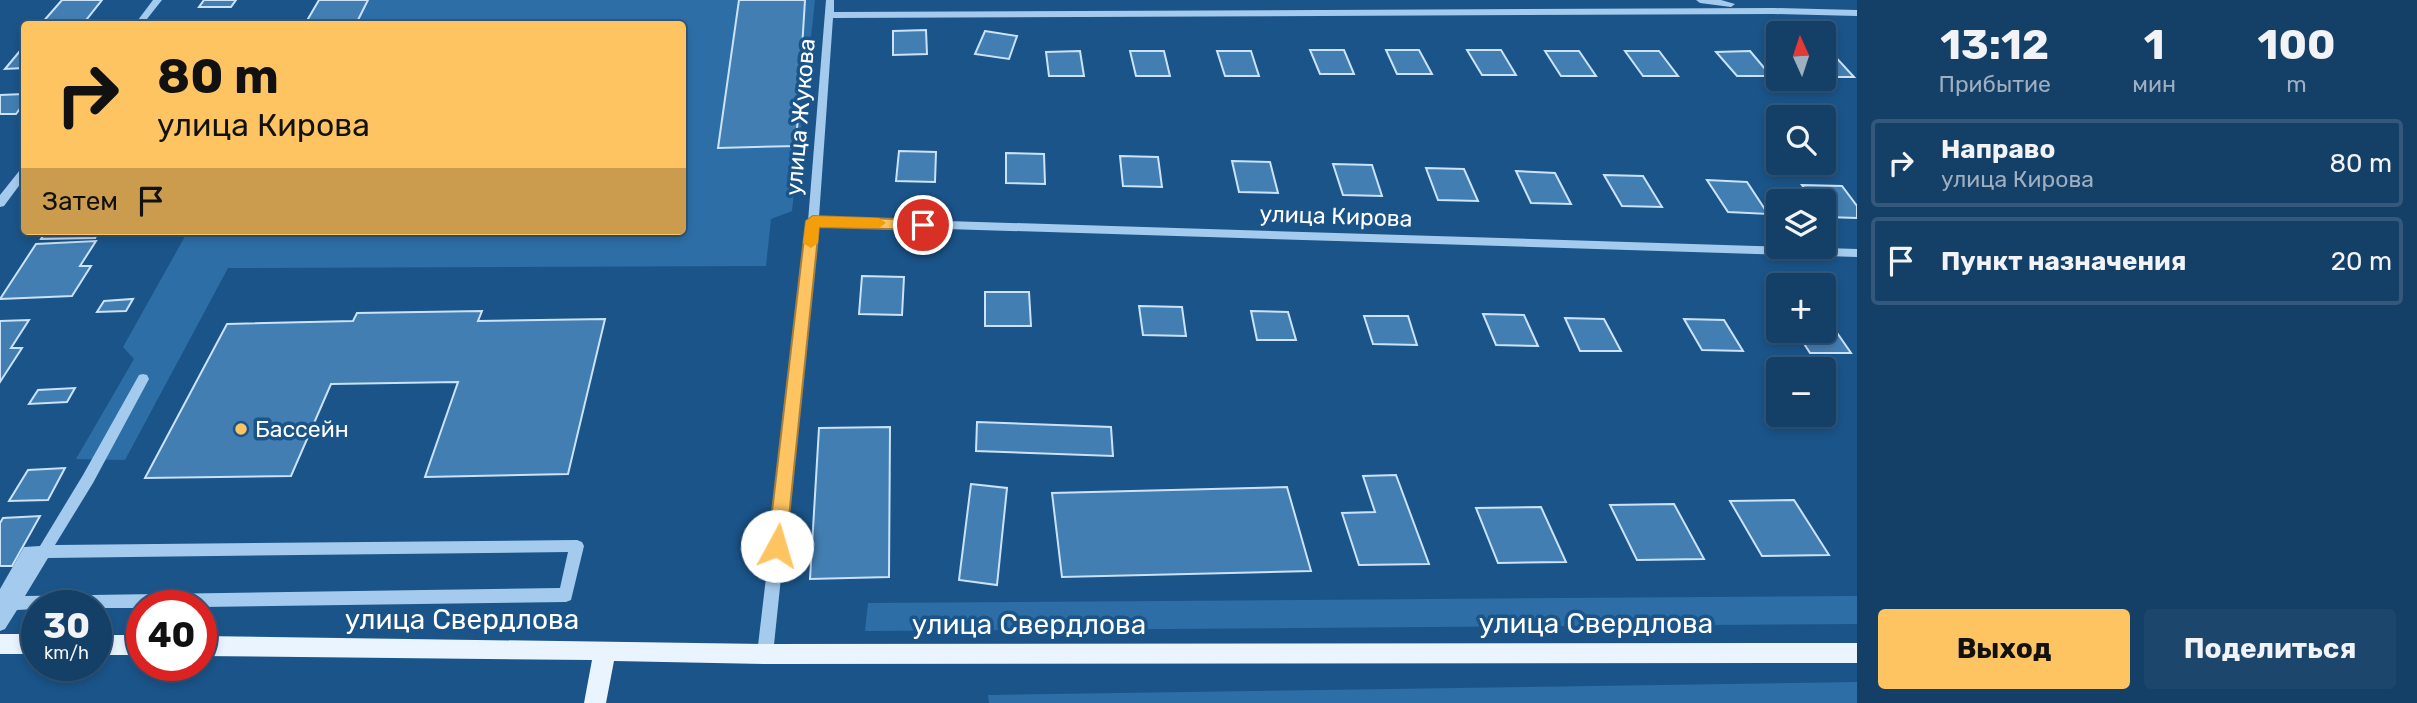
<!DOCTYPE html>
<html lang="ru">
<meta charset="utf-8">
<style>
:root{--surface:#143f67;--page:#1d466d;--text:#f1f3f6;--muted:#9dafc0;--line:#33587b;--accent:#fec461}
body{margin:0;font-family:Rubik,sans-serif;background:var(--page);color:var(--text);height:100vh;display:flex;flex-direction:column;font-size:26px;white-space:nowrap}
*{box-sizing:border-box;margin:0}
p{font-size:23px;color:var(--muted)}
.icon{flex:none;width:38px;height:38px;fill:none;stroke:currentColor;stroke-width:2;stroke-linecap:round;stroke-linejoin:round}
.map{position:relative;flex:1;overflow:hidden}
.sheet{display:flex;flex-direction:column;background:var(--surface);width:560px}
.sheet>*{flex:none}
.banner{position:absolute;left:21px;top:21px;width:665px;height:214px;border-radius:7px;box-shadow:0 4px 10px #0003,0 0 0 2px var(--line);background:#fec461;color:#111;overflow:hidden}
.needle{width:46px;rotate:357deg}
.tools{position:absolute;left:1766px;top:21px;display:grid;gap:14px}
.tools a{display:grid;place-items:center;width:70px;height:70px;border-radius:7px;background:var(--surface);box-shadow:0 4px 10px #0003,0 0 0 2px var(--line);font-size:35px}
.speed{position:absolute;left:21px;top:590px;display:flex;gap:14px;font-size:35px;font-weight:700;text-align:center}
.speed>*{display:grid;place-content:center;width:91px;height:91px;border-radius:50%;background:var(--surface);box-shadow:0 4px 10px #0003,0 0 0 2px var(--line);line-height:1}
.speed small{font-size:18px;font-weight:400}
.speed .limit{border:10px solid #d22;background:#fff;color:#111}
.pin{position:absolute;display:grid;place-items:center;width:60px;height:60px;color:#fff;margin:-30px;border:4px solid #fff;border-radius:50%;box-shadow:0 2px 7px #0007}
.me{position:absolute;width:77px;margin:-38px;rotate:6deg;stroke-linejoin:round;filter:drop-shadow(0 0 5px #0008)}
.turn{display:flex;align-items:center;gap:24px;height:147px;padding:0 21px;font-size:32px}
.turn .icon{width:91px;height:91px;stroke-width:2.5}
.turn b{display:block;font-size:49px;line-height:60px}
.then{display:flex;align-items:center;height:66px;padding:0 21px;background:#0003;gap:14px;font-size:26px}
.eta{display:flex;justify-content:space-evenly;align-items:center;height:119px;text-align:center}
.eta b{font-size:42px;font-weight:700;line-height:49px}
.button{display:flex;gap:14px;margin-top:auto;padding:14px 21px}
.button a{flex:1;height:80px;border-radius:7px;background:var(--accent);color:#111;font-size:28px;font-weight:700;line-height:80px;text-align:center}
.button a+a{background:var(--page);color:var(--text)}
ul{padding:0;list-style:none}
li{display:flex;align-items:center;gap:21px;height:88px;margin:0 14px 10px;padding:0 7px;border:4px solid var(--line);border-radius:7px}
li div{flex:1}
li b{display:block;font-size:26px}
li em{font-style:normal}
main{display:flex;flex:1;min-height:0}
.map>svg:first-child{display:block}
</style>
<main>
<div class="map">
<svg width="1857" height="703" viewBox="0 0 1857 703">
<rect width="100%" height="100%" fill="#1b5489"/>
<path fill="#2d6ea7" d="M319,0H815L792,211L771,219L766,266L228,268L125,460L76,459L134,359L123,347L188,231H682V24H305Z
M1857,596V624L865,631L868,603Z
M1857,682V703H989L988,695Z"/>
<path fill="#437eb2" stroke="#cae3f9" stroke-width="2" d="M62,0H102L83,24H41Z
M204,0H236L231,7H199Z
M319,0H368L356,24H305Z
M739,0H805L796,146L718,148Z
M926,30L927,54L893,55V31Z
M985,31L1017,36L1009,59L975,54Z
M24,46V68L5,69Z
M1310,50H1344L1354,74H1320Z
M1386,50H1419L1432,74H1397Z
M1467,50H1501L1516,75H1482Z
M1080,51L1084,76H1049L1046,52Z
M1130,51H1164L1170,76H1136Z
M1217,51H1251L1259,76H1225Z
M1545,51H1579L1596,76H1561Z
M1625,51H1659L1678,76H1643Z
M1750,51L1771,76H1737L1716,52Z
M1824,52H1831L1854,77H1824Z
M24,94V103L16,114H0V95Z
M899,151L936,152L935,182L896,181Z
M1006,153L1044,154L1045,184L1006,183Z
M1120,156L1158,157L1162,187L1123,186Z
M1232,161L1270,162L1278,193L1239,192Z
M1333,164L1372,165L1382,196L1343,195Z
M1426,168L1464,169L1478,201L1438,200Z
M1516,171L1555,173L1571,204L1531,203Z
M1604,175L1643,176L1662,207L1622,206Z
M1707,180L1747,182L1768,214L1728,212Z
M1802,185L1842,186L1857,206V218L1826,217L1824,201H1814Z
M46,231H99L95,238L41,239Z
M96,241L80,266H91L72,296L0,299L36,244Z
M862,276L904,277L902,315L859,314Z
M985,292H1029L1031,326H985Z
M133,299L126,311L97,312L104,301Z
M1139,306L1182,307L1186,336L1143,335Z
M482,311L478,321L605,319L568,474L425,477L458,382L331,384L291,476L145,478L227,324L353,321L357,313Z
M1251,311L1288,312L1296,340H1257Z
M1483,314L1524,315L1538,346L1496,345Z
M1364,316H1408L1417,345L1373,344Z
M1565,318L1604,319L1621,351H1580Z
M1684,319L1724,320L1743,351L1702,350Z
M29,320L11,348H22L0,382V321Z
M1824,327H1833L1851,353H1810L1796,331H1824Z
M75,388L67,402L29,404L38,390Z
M977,422L1111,427L1113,456L976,451Z
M890,427L889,577L810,579L819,428Z
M65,468L48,500L9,501L28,470Z
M1396,475L1429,564L1359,565L1342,513L1375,512L1363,476Z
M971,484L1007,488L997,585L959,580Z
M1287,487L1311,571L1062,577L1052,493Z
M1794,500L1829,555L1762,556L1730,501Z
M1674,504L1704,559L1637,560L1610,505Z
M1541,507L1566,562L1498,563L1476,508Z
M40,516L12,566H0V523L3,518Z"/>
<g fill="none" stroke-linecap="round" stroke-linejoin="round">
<path fill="#a4cbed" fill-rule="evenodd" d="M153,0H162L143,24H135Z
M826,0H834V12L1774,8L1857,10V16L1774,14L833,18L819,217L1857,249V257L818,225L773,654L770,659L765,661L760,659L757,654L808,221Z
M1696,0H1721L1735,4L1731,7L1700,3Z
M24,168V179L4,206L0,207V195L20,170Z
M143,374L147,375L149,379L93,483L55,545L577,540L582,542L584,546L571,600L566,602L201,607L142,606V608H96V606H37V609L17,610L5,629L0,631V589L24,547L40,546L83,475L139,375ZM568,552L560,588L25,596L48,558Z"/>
<path fill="#eaf4ff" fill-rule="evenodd" d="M0,634H37V654H0Z
M96,635H142V655H96Z
M201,636L765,644L1857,643V663L765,664L614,661L606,703H584L592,660L201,656Z"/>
</g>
<path fill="#fec461" stroke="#a57f3f" stroke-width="2" d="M813,216L923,220L930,225L923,230L819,227L786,546L783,552L777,554L770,552L768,546L806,221Z"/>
<path fill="#f59e0b" d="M813,216L879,218L886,223L879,228L819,227L818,243L811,248L803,243L806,221Z"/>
<circle fill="#fec461" stroke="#1b5489" stroke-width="2.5" cx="241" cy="429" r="7"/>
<g text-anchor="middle" stroke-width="7" stroke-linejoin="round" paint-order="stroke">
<g font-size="23" fill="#fff" stroke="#1b5489">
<text transform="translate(800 117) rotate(-85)" y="8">улица Жукова</text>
<text transform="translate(1336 216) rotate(2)" y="8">улица Кирова</text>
</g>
<g font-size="23" fill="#fff" stroke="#1b5489" text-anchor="start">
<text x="255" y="437">Бассейн</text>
</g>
<g font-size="28" fill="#fff" stroke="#1b5489">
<text x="462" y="629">улица Свердлова</text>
<text x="1596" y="633">улица Свердлова</text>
<text x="1029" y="634">улица Свердлова</text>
</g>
</g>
</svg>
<div class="tools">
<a><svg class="needle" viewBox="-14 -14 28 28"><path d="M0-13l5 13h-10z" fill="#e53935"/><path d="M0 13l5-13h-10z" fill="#9dafc0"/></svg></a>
<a><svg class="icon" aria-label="search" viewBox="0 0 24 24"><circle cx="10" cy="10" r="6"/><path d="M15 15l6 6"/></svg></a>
<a><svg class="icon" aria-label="layers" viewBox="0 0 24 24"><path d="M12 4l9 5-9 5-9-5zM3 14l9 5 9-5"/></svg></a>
<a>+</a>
<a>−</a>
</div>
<div class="speed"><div>30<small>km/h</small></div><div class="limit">40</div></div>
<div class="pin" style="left:923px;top:225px;background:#d93025"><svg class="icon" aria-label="arrive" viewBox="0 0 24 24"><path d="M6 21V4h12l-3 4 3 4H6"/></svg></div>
<svg class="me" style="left:777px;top:546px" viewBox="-20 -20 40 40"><circle r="19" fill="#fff"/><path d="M0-13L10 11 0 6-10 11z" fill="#fec461"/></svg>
<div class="banner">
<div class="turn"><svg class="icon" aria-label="right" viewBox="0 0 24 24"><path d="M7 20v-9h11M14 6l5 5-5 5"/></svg><div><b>80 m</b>улица Кирова</div></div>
<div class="then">Затем<svg class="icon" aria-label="arrive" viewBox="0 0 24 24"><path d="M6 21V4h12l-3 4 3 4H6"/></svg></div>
</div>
</div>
<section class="sheet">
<div class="eta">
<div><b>13:12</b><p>Прибытие</p></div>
<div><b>1</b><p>мин</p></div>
<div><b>100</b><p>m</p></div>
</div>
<ul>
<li><svg class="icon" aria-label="right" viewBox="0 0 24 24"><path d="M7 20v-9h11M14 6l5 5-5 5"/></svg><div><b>Направо</b><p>улица Кирова</p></div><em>80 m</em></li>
<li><svg class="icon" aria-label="arrive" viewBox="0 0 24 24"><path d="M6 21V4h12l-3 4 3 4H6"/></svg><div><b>Пункт назначения</b></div><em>20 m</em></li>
</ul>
<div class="button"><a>Выход</a><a>Поделиться</a></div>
</section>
</main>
